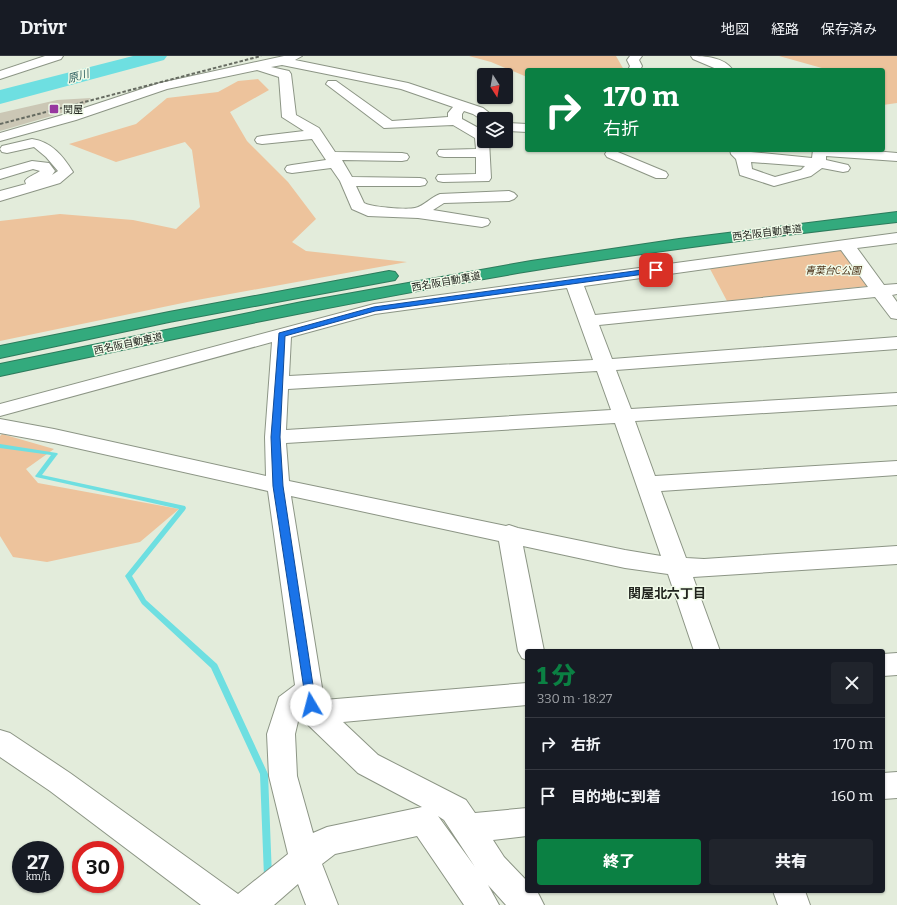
<!DOCTYPE html>
<html lang="ja">
<meta charset="utf-8">
<style>
:root{--surface:#171b24;--page:#20242c;--text:#f1f3f6;--muted:#9ea1a6;--line:#363941;--accent:#0b8043}
body{margin:0;font-family:Bitter,"Noto Sans JP",serif;background:var(--page);color:var(--text);height:100vh;display:flex;flex-direction:column;font-size:15px;white-space:nowrap}
*{box-sizing:border-box;margin:0}
p{font-size:13px;color:var(--muted)}
.icon{flex:none;width:22px;height:22px;fill:none;stroke:currentColor;stroke-width:2;stroke-linecap:round;stroke-linejoin:round}
.map{position:relative;flex:1;overflow:hidden}
.sheet{position:absolute;left:525px;top:593px;width:360px;height:244px;display:flex;flex-direction:column;background:var(--surface);border-radius:4px;box-shadow:0 1px 3px #0004}
.sheet>*{flex:none}
.banner{position:absolute;left:525px;top:12px;width:360px;height:84px;border-radius:4px;box-shadow:0 1px 3px #0004;background:#0b8043;color:#fff;overflow:hidden}
.needle{width:26px;rotate:169deg}
.controls{position:absolute;left:477px;top:12px;display:grid;gap:8px}
.controls a{display:grid;place-items:center;width:36px;height:36px;border-radius:4px;background:var(--surface);box-shadow:0 1px 3px #0004;font-size:20px}
.speed{position:absolute;left:12px;top:785px;display:flex;gap:8px;font-size:20px;font-weight:700;text-align:center}
.speed>*{display:grid;place-content:center;width:52px;height:52px;border-radius:50%;background:var(--surface);box-shadow:0 1px 3px #0004;line-height:1}
.speed small{font-size:10px;font-weight:400}
.speed .limit{border:6px solid #d22;background:#fff;color:#111}
.pin{position:absolute;display:grid;place-items:center;width:34px;height:34px;color:#fff;margin:-17px;border-radius:8px;box-shadow:0 2px 6px #0006}
.me{position:absolute;width:44px;margin:-22px;rotate:352deg;stroke-linejoin:round;filter:drop-shadow(0 0 3px #0008)}
.turn{display:flex;align-items:center;gap:14px;height:84px;padding:0 12px;font-size:18px}
.turn .icon{width:52px;height:52px;stroke-width:2.5}
.turn b{display:block;font-size:28px;line-height:34px}
.round{display:grid;place-items:center;flex:none;width:42px;height:42px;border-radius:4px;background:var(--page)}
.head{display:flex;align-items:center;justify-content:space-between;height:68px;padding:0 12px}
h1{font-size:24px;font-weight:800;line-height:30px;color:var(--accent)}
.cta{display:flex;gap:8px;margin-top:auto;padding:8px 12px}
.cta a{flex:1;height:46px;border-radius:4px;background:var(--accent);color:#fff;font-size:16px;font-weight:800;line-height:46px;text-align:center}
.cta a+a{background:var(--page);color:var(--text)}
ul{padding:0;list-style:none}
li{display:flex;align-items:center;gap:12px;height:52px;padding:0 12px;border-top:1px solid var(--line)}
li div{flex:1}
li b{display:block;font-size:15px}
li em{font-style:normal}
header{display:flex;align-items:center;gap:24px;box-sizing:border-box;height:56px;padding:0 20px;background:var(--surface);border-bottom:1px solid var(--line)}
header strong{font-size:19px}
nav{display:flex;gap:22px;margin-inline-start:auto;font-size:14px}
.map>svg:first-child{display:block}
</style>
<header>
<strong>Drivr</strong>
<nav><a>地図</a><a>経路</a><a>保存済み</a></nav>
</header>
<div class="map">
<svg width="897" height="849" viewBox="0 0 897 849">
<rect width="100%" height="100%" fill="#e3ecdb"/>
<path fill="#edc39c" d="M469,0H616L624,14H527V21L491,6Z
M779,0H897V47L883,49V14H829Z
M258,23L269,34L230,56L247,85L288,126L316,163L292,186L306,195L407,206L197,244L0,285V165L60,158L133,164L176,173L200,151L192,94L185,86L116,106L69,88L136,68L167,42L218,36L238,25Z
M843,192L868,230L727,245L709,211Z
M2,378L54,393L26,413L38,427L179,453L140,486L47,506L13,501L0,480V380Z"/>
<g fill="none" stroke-linecap="round" stroke-linejoin="round">
<path fill="#6edfe1" fill-rule="evenodd" d="M0,388L57,397L58,398L57,399L42,419L185,450L186,452L185,454L132,520L146,544L217,608L218,610L268,718L272,821L271,824L268,825L265,824L264,821L260,718L211,612L142,548L125,520L179,453L36,421L35,420L36,419L51,399L0,392Z"/>
<path fill="#6edfe1" fill-rule="evenodd" d="M133,0H167L164,4L0,48V34Z"/>
</g>
<path fill="#cbc7b5" d="M91,42L82,51L0,75V57L57,44Z"/>
<g fill="none" stroke-linecap="round" stroke-linejoin="round">
<g stroke="#8c9585" stroke-width="2">
<path id="minor" d="M45,0H63L61,3L0,23V15Z
M284,0H302L295,4L408,27L483,52L497,63H484V65L473,58L464,55L462,58V63L484,75V85H489L491,122L489,125L443,126L438,125L436,122L438,119L476,118V101H444L439,100L437,97L439,94L476,93L475,82L453,69L384,72L326,28L328,25H336L392,65L448,61V57L453,51L401,33L282,9L271,11L289,15L291,18L296,59L319,72L335,96L402,97L407,98L409,101L407,104L402,105L342,104L352,121L420,122L425,123L427,126L425,129L420,130H356L364,147C371,151 406,154 415,152C424,150 431,141 440,138L509,135L514,137L517,140L514,143L509,145L444,147L433,154L488,163L490,166L488,169L482,171L418,162L368,160L352,153L340,125L331,112L292,117L287,116L285,113L287,110L292,109L326,104L312,83L262,88L257,87L255,84L257,81L262,80L304,75L282,61L279,21L257,14L167,33L76,64L0,85V77L66,58L160,27Z
M630,0H642L639,4L642,10L640,14H628L630,10L627,4Z
M691,0C705,0 724,1 733,14H719L693,3Z
M506,67L527,68V76L506,75Z
M32,83C52,86 63,100 73,116L60,127L0,145V135L26,128L25,125C28,120 35,119 40,115L33,113L0,123V114L32,105L49,107L55,115L52,119L58,115L46,101L34,91L7,97L2,96L0,93L2,90Z
M613,94L666,116L668,119L666,122H656L607,101L605,98L607,95Z
M730,94L812,102L813,94H862L897,97V105L826,100V104L848,109L850,112L848,115L843,116L822,112L811,120L774,130L740,119L736,103L731,98ZM751,106L805,110L801,114L775,121L752,113Z
M897,177V187L857,192L884,229L897,228V238L892,239L897,246V263L891,262L875,241L599,269L612,303L897,281V293L616,314L631,353L897,337V349L635,365L655,420L897,405V419L661,435L686,502L704,503L897,490V508L693,521L720,595H694L668,518L625,512L523,490L544,595H527V604L522,602L518,595L499,485L291,440L324,644L527,627V649L343,666L378,699L466,744L475,757L527,752V780L493,784L504,801L527,825V835H537L544,849H506L488,829L499,849H464L417,780L335,798L322,808L338,849H306L298,828L274,849H201L50,735L0,701V674L10,677L70,717L238,838L288,798L269,720L267,678L279,641L295,629L268,435L54,387L0,377V363L54,373L266,420L265,381L272,286L0,360V348L374,248ZM841,194L868,231L595,259L584,230ZM567,232L593,304L289,320L291,281L375,258ZM597,315L611,354L286,374L288,333ZM615,367L661,500L625,494L518,472L509,469L506,470L289,425L286,387ZM300,657L304,665L358,717L422,751L327,771L313,777L297,720L295,678ZM438,760L444,764L475,811Z
M897,597V619L883,620V598Z
M897,716V742L883,743V717Z
M773,835H805L810,849H778Z"/>
</g>
<g stroke="#2d7b5c" stroke-width="2">
<path id="highway" d="M897,156V166C774,180 652,195 530,215C352,245 176,282 0,320V308L302,246L531,205L679,183Z
M389,215L395,216L398,220L395,224L169,266L0,302V290L169,256Z"/>
</g>
<use href="#minor" fill="#fff" fill-rule="evenodd"/>
<use href="#highway" fill="#33aa7d" fill-rule="evenodd"/>
<path stroke="#666b61" stroke-width="2" stroke-dasharray="3.5 2" stroke-linecap="butt" d="M0,68L261,0"/>
</g>
<path fill="#1a73e8" stroke="#114b97" d="M656,212L660,214L659,216L375,255L285,280L280,381L283,430L316,649L315,653H307L273,430L271,381L279,277L374,251Z"/>
<rect fill="#97379f" stroke="#f0fae8" stroke-width="1.5" x="49" y="48" width="10" height="10" rx="2"/>
<g text-anchor="middle" stroke-width="3" stroke-linejoin="round" paint-order="stroke">
<g font-size="10" fill="#21241e" stroke="#f0fae8" text-anchor="start">
<text x="63" y="57">関屋</text>
</g>
<g font-size="10" fill="#21241e" stroke="#f0fae8">
<text transform="translate(767 176) rotate(-7)" y="4">西名阪自動車道</text>
<text transform="translate(446 225) rotate(-10)" y="4">西名阪自動車道</text>
<text transform="translate(128 287) rotate(-12)" y="4">西名阪自動車道</text>
</g>
<g font-size="10" font-style="italic" fill="#4a3117" stroke="#f0fae8">
<text x="833" y="218">青葉台C公園</text>
</g>
<g font-size="11" font-style="italic" fill="#2f6161" stroke="#f0fae8">
<text transform="translate(78 20) rotate(-15)" y="4">原川</text>
</g>
<g font-size="13" font-weight="bold" fill="#21241e" stroke="#f0fae8">
<text x="667" y="542">関屋北六丁目</text>
</g>
</g>
</svg>
<div class="controls">
<a><svg class="needle" viewBox="-14 -14 28 28"><path d="M0-13l5 13h-10z" fill="#e53935"/><path d="M0 13l5-13h-10z" fill="#9ea1a6"/></svg></a>
<a><svg class="icon" aria-label="layers" viewBox="0 0 24 24"><path d="M12 4l9 5-9 5-9-5zM3 14l9 5 9-5"/></svg></a>
</div>
<div class="speed"><div>27<small>km/h</small></div><div class="limit">30</div></div>
<div class="pin" style="left:656px;top:214px;background:#d93025"><svg class="icon" aria-label="arrive" viewBox="0 0 24 24"><path d="M6 21V4h12l-3 4 3 4H6"/></svg></div>
<svg class="me" style="left:311px;top:649px" viewBox="-20 -20 40 40"><circle r="19" fill="#fff"/><path d="M0-13L10 11 0 6-10 11z" fill="#1a73e8"/></svg>
<div class="banner">
<div class="turn"><svg class="icon" aria-label="right" viewBox="0 0 24 24"><path d="M7 20v-9h11M14 6l5 5-5 5"/></svg><div><b>170 m</b>右折</div></div>
</div>
<section class="sheet">
<div class="head"><div><h1>1 分</h1><p>330 m · 18:27</p></div><a class="round"><svg class="icon" aria-label="close" viewBox="0 0 24 24"><path d="M6 6l12 12M18 6L6 18"/></svg></a></div>
<ul>
<li><svg class="icon" aria-label="right" viewBox="0 0 24 24"><path d="M7 20v-9h11M14 6l5 5-5 5"/></svg><div><b>右折</b></div><em>170 m</em></li>
<li><svg class="icon" aria-label="arrive" viewBox="0 0 24 24"><path d="M6 21V4h12l-3 4 3 4H6"/></svg><div><b>目的地に到着</b></div><em>160 m</em></li>
</ul>
<div class="cta"><a>終了</a><a>共有</a></div>
</section>
</div>
